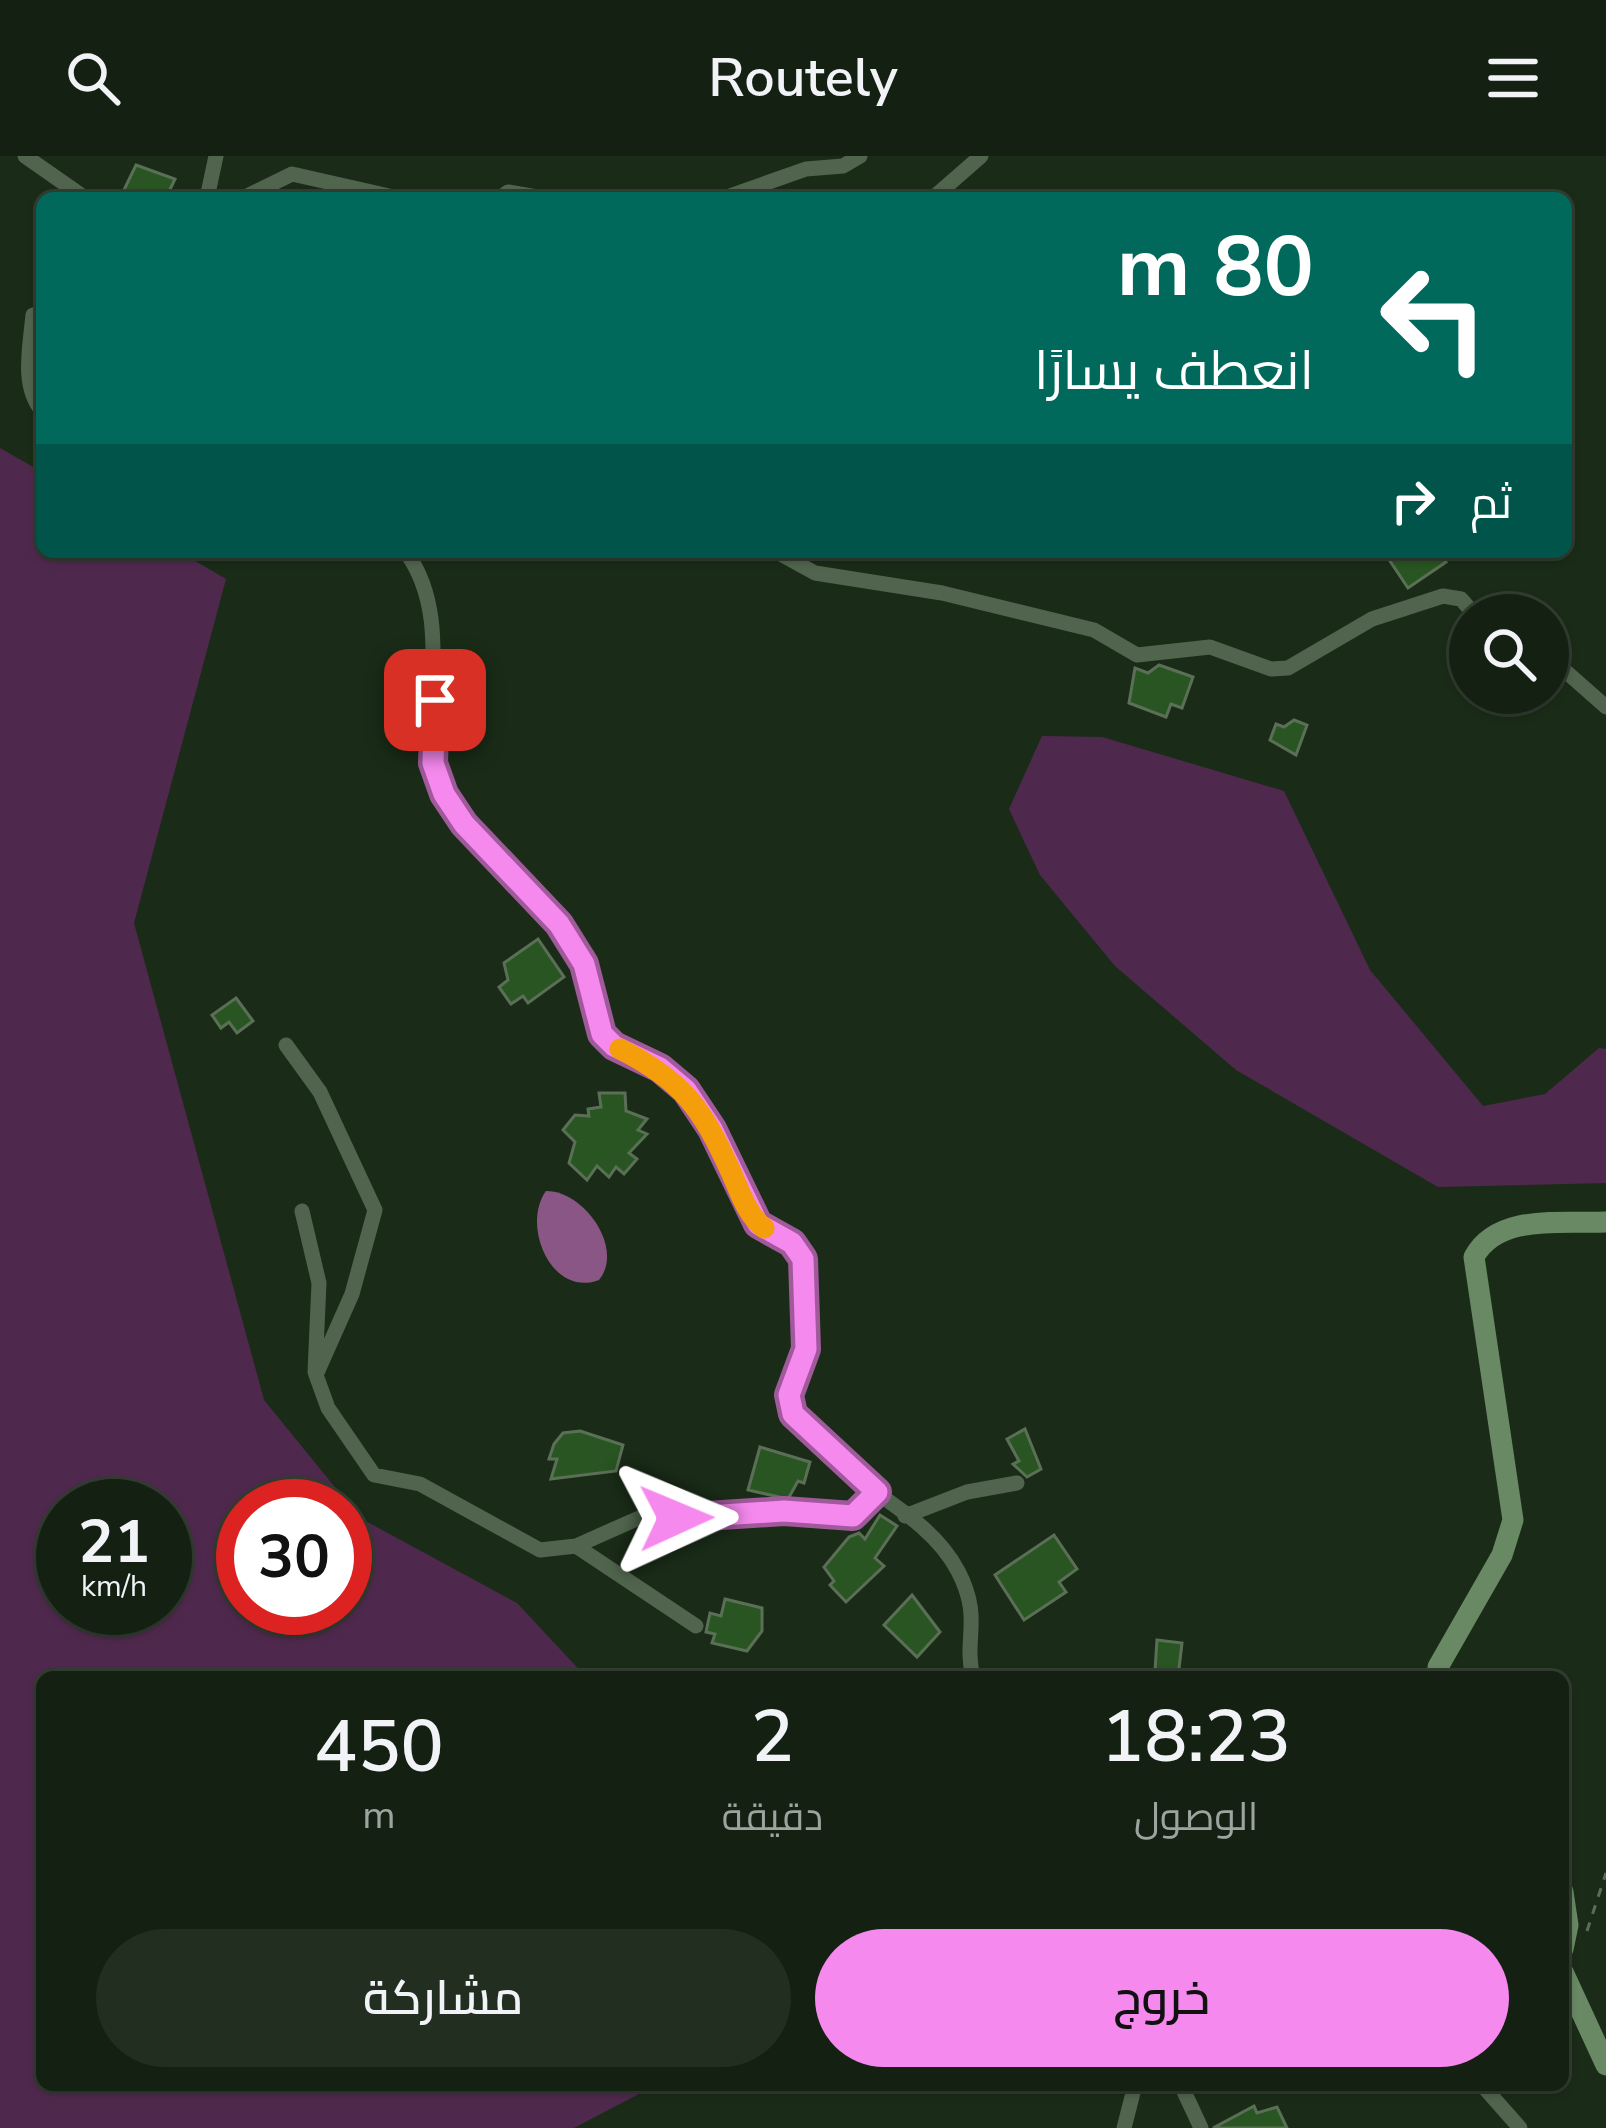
<!DOCTYPE html>
<html lang="ar">
<meta charset="utf-8">
<style>
:root{--surface:#142112;--page:#212e20;--text:#f1f3f6;--muted:#9da39f;--line:#333e32;--accent:#f689ee}
body{margin:0;font-family:"Nunito Sans",Cairo,sans-serif;background:var(--page);color:var(--text);direction:rtl;height:100vh;display:flex;flex-direction:column;font-size:45px;white-space:nowrap}
*{box-sizing:border-box;margin:0}
p{font-size:39px;color:var(--muted)}
.icon{flex:none;width:66px;height:66px;fill:none;stroke:currentColor;stroke-width:2;stroke-linecap:round;stroke-linejoin:round}
.map{position:relative;flex:1;overflow:hidden;direction:ltr}
.panel{position:absolute;left:36px;top:1515px;width:1533px;height:420px;display:flex;flex-direction:column;background:var(--surface);border-radius:18px;box-shadow:0 3px 9px #0004,0 0 0 3px var(--line);direction:rtl}
.panel>*{flex:none}
.top-card{position:absolute;left:36px;top:36px;width:1536px;height:366px;border-radius:18px;box-shadow:0 3px 9px #0004,0 0 0 3px var(--line);direction:rtl;background:#00695c;color:#fff;overflow:hidden}
.fabs{position:absolute;left:1449px;top:438px;display:grid;gap:24px}
.fabs a{display:grid;place-items:center;width:120px;height:120px;border-radius:50%;background:var(--surface);box-shadow:0 3px 9px #0004,0 0 0 3px var(--line);font-size:60px}
.speed{position:absolute;left:36px;top:1323px;display:flex;gap:24px;font-size:60px;font-weight:700;text-align:center}
.speed>*{display:grid;place-content:center;width:156px;height:156px;border-radius:50%;background:var(--surface);box-shadow:0 3px 9px #0004,0 0 0 3px var(--line);line-height:1}
.speed small{font-size:30px;font-weight:400}
.speed .limit{border:18px solid #d22;background:#fff;color:#111}
.pin{position:absolute;display:grid;place-items:center;width:102px;height:102px;color:#fff;margin:-51px;border-radius:24px;box-shadow:0 6px 18px #0006}
.me{position:absolute;width:132px;margin:-66px;rotate:89deg;stroke-linejoin:round;filter:drop-shadow(0 0 9px #0008)}
.turn{display:flex;align-items:center;gap:42px;height:252px;padding:0 60px;font-size:54px}
.turn .icon{width:156px;height:156px;stroke-width:2.5}
.turn b{display:block;font-size:84px;line-height:102px}
.then{display:flex;align-items:center;height:114px;padding:0 60px;background:#0003;gap:24px;font-size:45px}
.eta{display:flex;justify-content:space-evenly;align-items:center;height:204px;text-align:center}
.eta b{font-size:72px;font-weight:600;line-height:84px}
.primary-button{display:flex;gap:24px;margin-top:auto;padding:24px 60px}
.primary-button a{flex:1;height:138px;border-radius:72px;background:var(--accent);color:#111;font-size:48px;font-weight:600;line-height:138px;text-align:center}
.primary-button a+a{background:var(--page);color:var(--text)}
header{display:flex;justify-content:space-between;align-items:center;height:156px;padding:0 60px;background:var(--surface);font-size:54px;font-weight:600}
.map>svg:first-child{display:block}
</style>
<header><svg class="icon" aria-label="menu" viewBox="0 0 24 24"><path d="M4 6h16M4 12h16M4 18h16"/></svg>Routely<svg class="icon" aria-label="search" viewBox="0 0 24 24"><circle cx="10" cy="10" r="6"/><path d="M15 15l6 6"/></svg></header>
<div class="map">
<svg width="1606" height="1972" viewBox="0 0 1606 1972">
<rect width="100%" height="100%" fill="#1a2c18"/>
<path fill="#4f294d" fill-rule="evenodd" d="M0,292L42,316V396H180L226,423L134,767L264,1244L360,1362L517,1447L586,1521H42V1929H656L574,1972H0ZM63,1350H165V1452H63ZM243,1350H345V1452H243Z
M1042,580L1102,581L1284,635L1370,814L1483,950L1545,938L1599,892L1606,893V1027L1438,1031L1236,914L1115,810L1040,719L1009,653Z"/>
<path fill="#8a5685" d="M546,1035C583,1034 625,1092 599,1124C551,1142 521,1069 546,1035Z"/>
<path fill="#285521" stroke="#5b6f57" stroke-width="3" d="M136,9L175,23L166,42L122,38Z
M1384,396H1439L1446,406L1408,432Z
M1159,509L1193,521L1182,552L1171,548L1166,561L1129,547L1135,512L1148,517Z
M1294,564L1307,569L1296,599L1270,584L1276,568L1284,571Z
M538,783L564,821L528,847L523,840L511,848L499,831L508,824L504,807Z
M236,842L253,865L237,877L229,866L221,872L212,859Z
M599,937H625L626,955L647,963L638,974L647,978L629,997L637,1003L624,1018L616,1011L609,1021L597,1010L587,1024L569,1007L575,986L563,974L575,959L589,960L588,953L601,951Z
M1025,1273L1041,1313L1027,1321L1013,1308L1019,1305L1007,1283Z
M580,1275L623,1289L616,1315L551,1323L557,1303H549L554,1288L563,1277Z
M760,1291L810,1306L804,1327L798,1325L788,1343L748,1334Z
M880,1359L897,1370L875,1402L884,1410L846,1446L830,1429L834,1425L824,1411L849,1381L859,1377L865,1383Z
M1054,1379L1077,1413L1059,1426L1066,1436L1024,1464L995,1419Z
M912,1439L940,1476L917,1501L884,1469Z
M725,1443L762,1452V1475L747,1495L712,1487L715,1478L706,1476L710,1457L721,1460Z
M1157,1484L1182,1487L1178,1521L1155,1515Z
M1254,1950L1257,1957L1277,1951L1287,1972H1213Z"/>
<g fill="none" stroke-linecap="round" stroke-linejoin="round">
<path stroke="#5d6c5b" stroke-width="3" stroke-dasharray="9 9" stroke-linecap="butt" d="M1587,1775L1606,1717"/>
<path stroke="#51654e" stroke-width="15" d="M25,0L85,42
M207,42L216,0
M243,42L292,18L398,42
M500,42L508,36L543,42
M724,42L806,13L843,10L860,0
M933,42L981,0
M42,156L33,159C30,191 21,230 42,255
M406,396C461,472 409,578 447,642C476,692 527,725 561,771C569,782 580,796 585,809C593,831 590,860 603,879C621,906 663,909 685,934C718,971 726,1022 754,1062C767,1079 792,1080 802,1101C813,1125 811,1166 806,1191C802,1214 781,1237 794,1260C831,1325 923,1348 958,1415C983,1463 963,1482 973,1521
M777,396L815,417L942,437L1094,474L1137,499L1210,491L1271,513L1288,512L1372,463L1443,440L1461,443L1475,459
M1548,509L1563,513L1606,551
M286,889L320,936L375,1054L352,1138L316,1219L328,1252L374,1319L420,1328L540,1394L576,1390
M302,1055L319,1127L315,1216
M905,1360L967,1336L1017,1327
M696,1470L576,1390L639,1362L784,1355L853,1360L877,1336
M1181,1929L1201,1972
M1482,1929L1520,1972
M1124,1972L1135,1929"/>
<path stroke="#698864" stroke-width="21" d="M1439,1521L1438,1511L1502,1399L1513,1364L1474,1101C1498,1057 1563,1068 1606,1066
M1563,1736L1568,1769L1563,1793
M1563,1816L1606,1909"/>
</g>
<g fill="none" stroke-linecap="round" stroke-linejoin="round">
<g stroke="#a0599b" stroke-width="30">
<path id="route" d="M435,544L433,607L444,638L464,668L559,768L584,808L602,878L614,890L660,912L686,934L712,973L758,1068L792,1087L803,1103L806,1193L789,1239L793,1258L877,1336L853,1360L784,1355L676,1362"/>
</g>
<use href="#route" stroke="#f689ee" stroke-width="21"/>
<path stroke="#f59e0b" stroke-width="21" d="M620,893C683,925 702,952 731,1016C740,1036 747,1059 764,1072"/>
</g>
</svg>
<div class="fabs">
<a><svg class="icon" aria-label="search" viewBox="0 0 24 24"><circle cx="10" cy="10" r="6"/><path d="M15 15l6 6"/></svg></a>
</div>
<div class="speed"><div>21<small>km/h</small></div><div class="limit">30</div></div>
<div class="pin" style="left:435px;top:544px;background:#d93025"><svg class="icon" aria-label="arrive" viewBox="0 0 24 24"><path d="M6 21V4h12l-3 4 3 4H6"/></svg></div>
<svg class="me" style="left:676px;top:1362px" viewBox="-20 -20 40 40"><path d="M0-17L14 15 0 8-14 15z" fill="#f689ee" stroke="#fff" stroke-width="4"/></svg>
<div class="top-card">
<div class="turn"><svg class="icon" aria-label="left" viewBox="0 0 24 24"><path d="M17 20v-9H6M10 6l-5 5 5 5"/></svg><div><b>80 m</b>انعطف يسارًا</div></div>
<div class="then">ثم<svg class="icon" aria-label="right" viewBox="0 0 24 24"><path d="M7 20v-9h11M14 6l5 5-5 5"/></svg></div>
</div>
<section class="panel">
<div class="eta">
<div><b>18:23</b><p>الوصول</p></div>
<div><b>2</b><p>دقيقة</p></div>
<div><b>450</b><p>m</p></div>
</div>
<div class="primary-button"><a>خروج</a><a>مشاركة</a></div>
</section>
</div>
